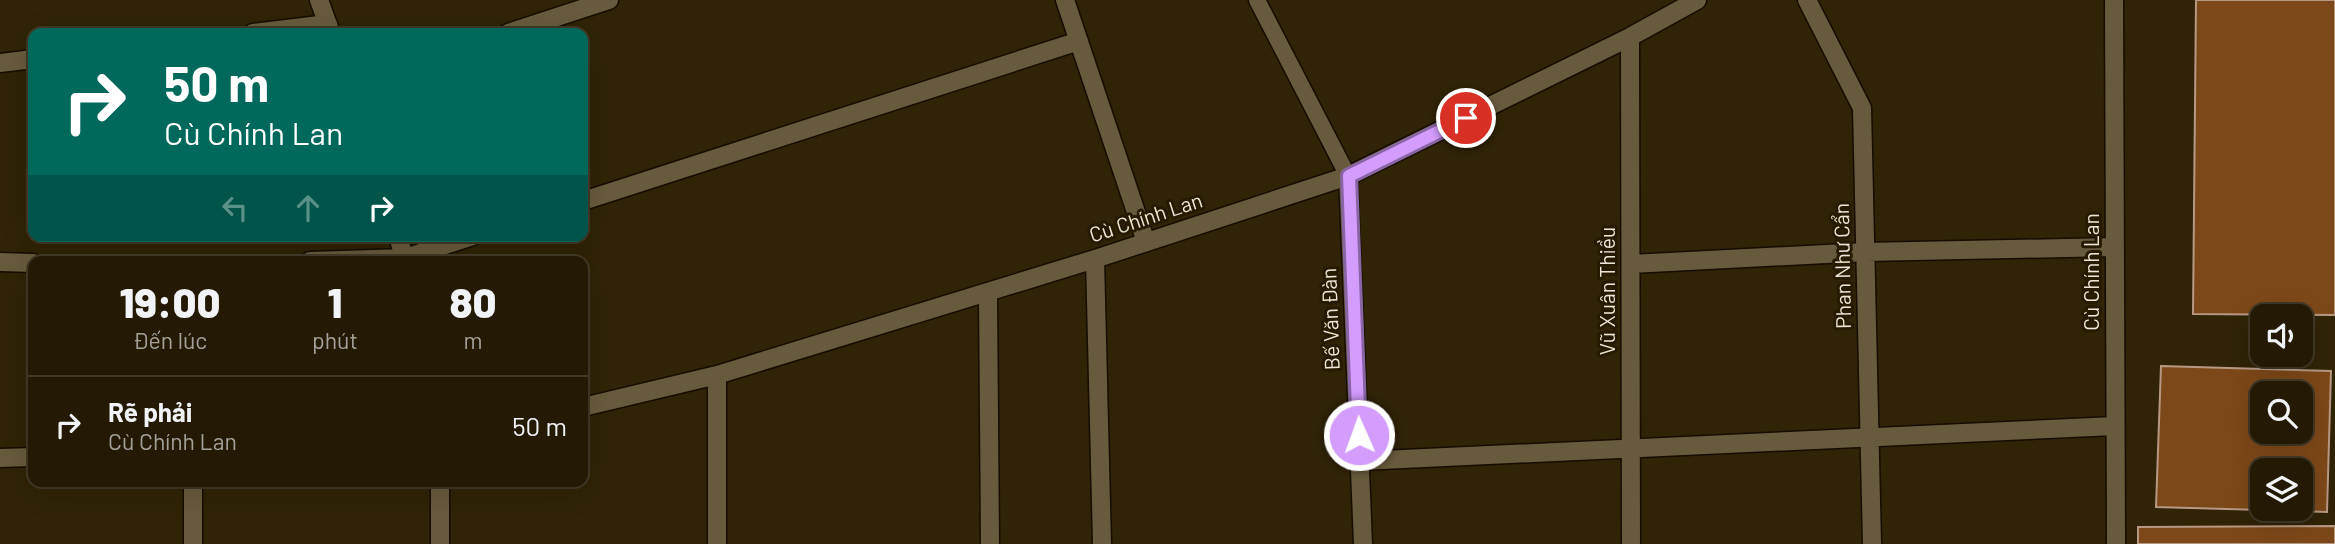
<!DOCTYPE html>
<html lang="vi">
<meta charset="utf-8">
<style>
:root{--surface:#241a04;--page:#2c230e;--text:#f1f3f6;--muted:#a3a19a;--line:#413826}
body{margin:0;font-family:Barlow,sans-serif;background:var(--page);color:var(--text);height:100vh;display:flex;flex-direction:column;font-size:26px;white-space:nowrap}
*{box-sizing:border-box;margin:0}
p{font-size:23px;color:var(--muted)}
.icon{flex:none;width:38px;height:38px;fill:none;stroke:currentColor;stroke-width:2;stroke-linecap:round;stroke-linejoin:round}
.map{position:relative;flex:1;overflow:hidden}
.sheet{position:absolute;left:28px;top:256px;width:560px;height:231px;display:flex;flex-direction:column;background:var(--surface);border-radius:14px;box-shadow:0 7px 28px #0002,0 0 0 2px var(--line)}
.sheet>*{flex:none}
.guide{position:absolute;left:28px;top:28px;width:560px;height:214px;border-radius:14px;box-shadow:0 7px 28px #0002,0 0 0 2px var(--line);background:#00695c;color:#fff;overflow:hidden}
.tools{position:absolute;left:2250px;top:304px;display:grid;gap:14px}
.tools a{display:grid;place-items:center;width:63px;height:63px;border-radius:14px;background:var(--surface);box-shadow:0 7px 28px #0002,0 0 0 2px var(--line);font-size:35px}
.pin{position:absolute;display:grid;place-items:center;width:60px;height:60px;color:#fff;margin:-30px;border:4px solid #fff;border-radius:50%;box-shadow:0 2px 7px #0007}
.me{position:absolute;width:77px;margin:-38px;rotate:358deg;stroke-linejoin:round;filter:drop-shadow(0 0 5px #0008)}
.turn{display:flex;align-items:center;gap:24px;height:147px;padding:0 21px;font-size:32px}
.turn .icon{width:91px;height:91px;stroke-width:2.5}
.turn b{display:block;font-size:49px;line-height:60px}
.lanes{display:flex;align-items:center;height:66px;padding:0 21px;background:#0003;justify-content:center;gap:35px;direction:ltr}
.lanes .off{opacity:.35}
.eta{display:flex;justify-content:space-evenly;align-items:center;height:119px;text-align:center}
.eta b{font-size:42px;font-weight:800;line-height:49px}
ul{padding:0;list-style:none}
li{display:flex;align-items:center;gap:21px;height:98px;padding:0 21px;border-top:2px solid var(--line)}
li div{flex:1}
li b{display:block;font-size:26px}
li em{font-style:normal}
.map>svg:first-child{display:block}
</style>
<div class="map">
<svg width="2335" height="544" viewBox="0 0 2335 544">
<rect width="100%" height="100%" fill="#302306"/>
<path fill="#7d4819" stroke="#b79983" stroke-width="2" fill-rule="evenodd" d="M2196,0H2335V315L2193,314Z
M2161,366L2331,371L2327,512L2156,507ZM2263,394H2301V432H2263ZM2263,471H2301V509H2263Z
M2335,526V544H2138V527Z"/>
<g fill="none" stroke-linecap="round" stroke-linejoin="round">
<g stroke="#160d00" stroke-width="19">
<path id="service" d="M1257,0L1348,176"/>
</g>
<g stroke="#160d00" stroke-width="21">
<path id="minor" d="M319,0L331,33
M1065,0L1146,242
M1807,0L1862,108L1872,544
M2114,0L2116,544
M253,33L328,24
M508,33L609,0
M1630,37L1631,544
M0,63L33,59
M1348,176L1363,544
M583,201L1079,41
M398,236L405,261
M1095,259L1102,544
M310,261L405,258L473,236
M0,262L33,263
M1631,264L1865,252L2115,247
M988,293L990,544
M717,375V544
M583,407L717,375L1095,259L1348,176L1630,37L1697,0
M0,458L33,457
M1360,461L2115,426
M440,481V544
M193,544V481"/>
</g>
<use href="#service" stroke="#685a3c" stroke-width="16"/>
<use href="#minor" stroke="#685a3c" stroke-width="18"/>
</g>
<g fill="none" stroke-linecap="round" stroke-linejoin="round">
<g stroke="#8965a4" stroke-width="18">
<path id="route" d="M1359,435L1349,176L1466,118"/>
</g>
<use href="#route" stroke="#d39cfd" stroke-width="12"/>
</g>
<g text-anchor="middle" stroke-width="6" stroke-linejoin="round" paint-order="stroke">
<g font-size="21" fill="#ede5d5" stroke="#261a00">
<text transform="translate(1146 218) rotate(-18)" y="7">Cù Chính Lan</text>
<text transform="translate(1843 266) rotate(-91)" y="7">Phan Như Cẩn</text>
<text transform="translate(2092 272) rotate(-90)" y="7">Cù Chính Lan</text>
<text transform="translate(1608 291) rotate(-90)" y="7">Vũ Xuân Thiều</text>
<text transform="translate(1331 319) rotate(-92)" y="7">Bế Văn Đàn</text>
</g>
</g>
</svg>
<div class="tools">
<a><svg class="icon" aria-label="sound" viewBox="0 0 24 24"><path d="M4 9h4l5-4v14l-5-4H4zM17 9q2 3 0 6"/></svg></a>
<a><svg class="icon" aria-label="search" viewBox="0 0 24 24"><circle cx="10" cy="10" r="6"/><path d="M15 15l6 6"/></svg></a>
<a><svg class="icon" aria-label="layers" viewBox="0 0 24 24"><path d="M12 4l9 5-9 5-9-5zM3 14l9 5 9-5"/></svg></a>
</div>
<div class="pin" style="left:1466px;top:118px;background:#d93025"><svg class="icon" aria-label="arrive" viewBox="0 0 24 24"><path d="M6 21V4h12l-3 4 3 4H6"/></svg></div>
<svg class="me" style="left:1359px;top:435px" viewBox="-20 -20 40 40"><circle r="17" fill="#d39cfd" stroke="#fff" stroke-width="3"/><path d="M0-11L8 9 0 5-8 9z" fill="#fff"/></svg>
<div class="guide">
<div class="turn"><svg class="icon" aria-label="right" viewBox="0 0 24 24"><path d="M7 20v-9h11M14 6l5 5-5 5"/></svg><div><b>50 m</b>Cù Chính Lan</div></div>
<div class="lanes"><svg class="icon off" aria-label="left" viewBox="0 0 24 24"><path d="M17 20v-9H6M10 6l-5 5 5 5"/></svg><svg class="icon off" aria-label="ahead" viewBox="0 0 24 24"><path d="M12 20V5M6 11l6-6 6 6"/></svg><svg class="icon" aria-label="right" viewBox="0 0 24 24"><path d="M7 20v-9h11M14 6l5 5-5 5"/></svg></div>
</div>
<section class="sheet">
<div class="eta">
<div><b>19:00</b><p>Đến lúc</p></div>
<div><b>1</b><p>phút</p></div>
<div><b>80</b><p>m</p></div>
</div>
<ul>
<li><svg class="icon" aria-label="right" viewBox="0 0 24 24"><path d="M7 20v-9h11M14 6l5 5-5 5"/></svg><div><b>Rẽ phải</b><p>Cù Chính Lan</p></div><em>50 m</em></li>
</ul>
</section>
</div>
